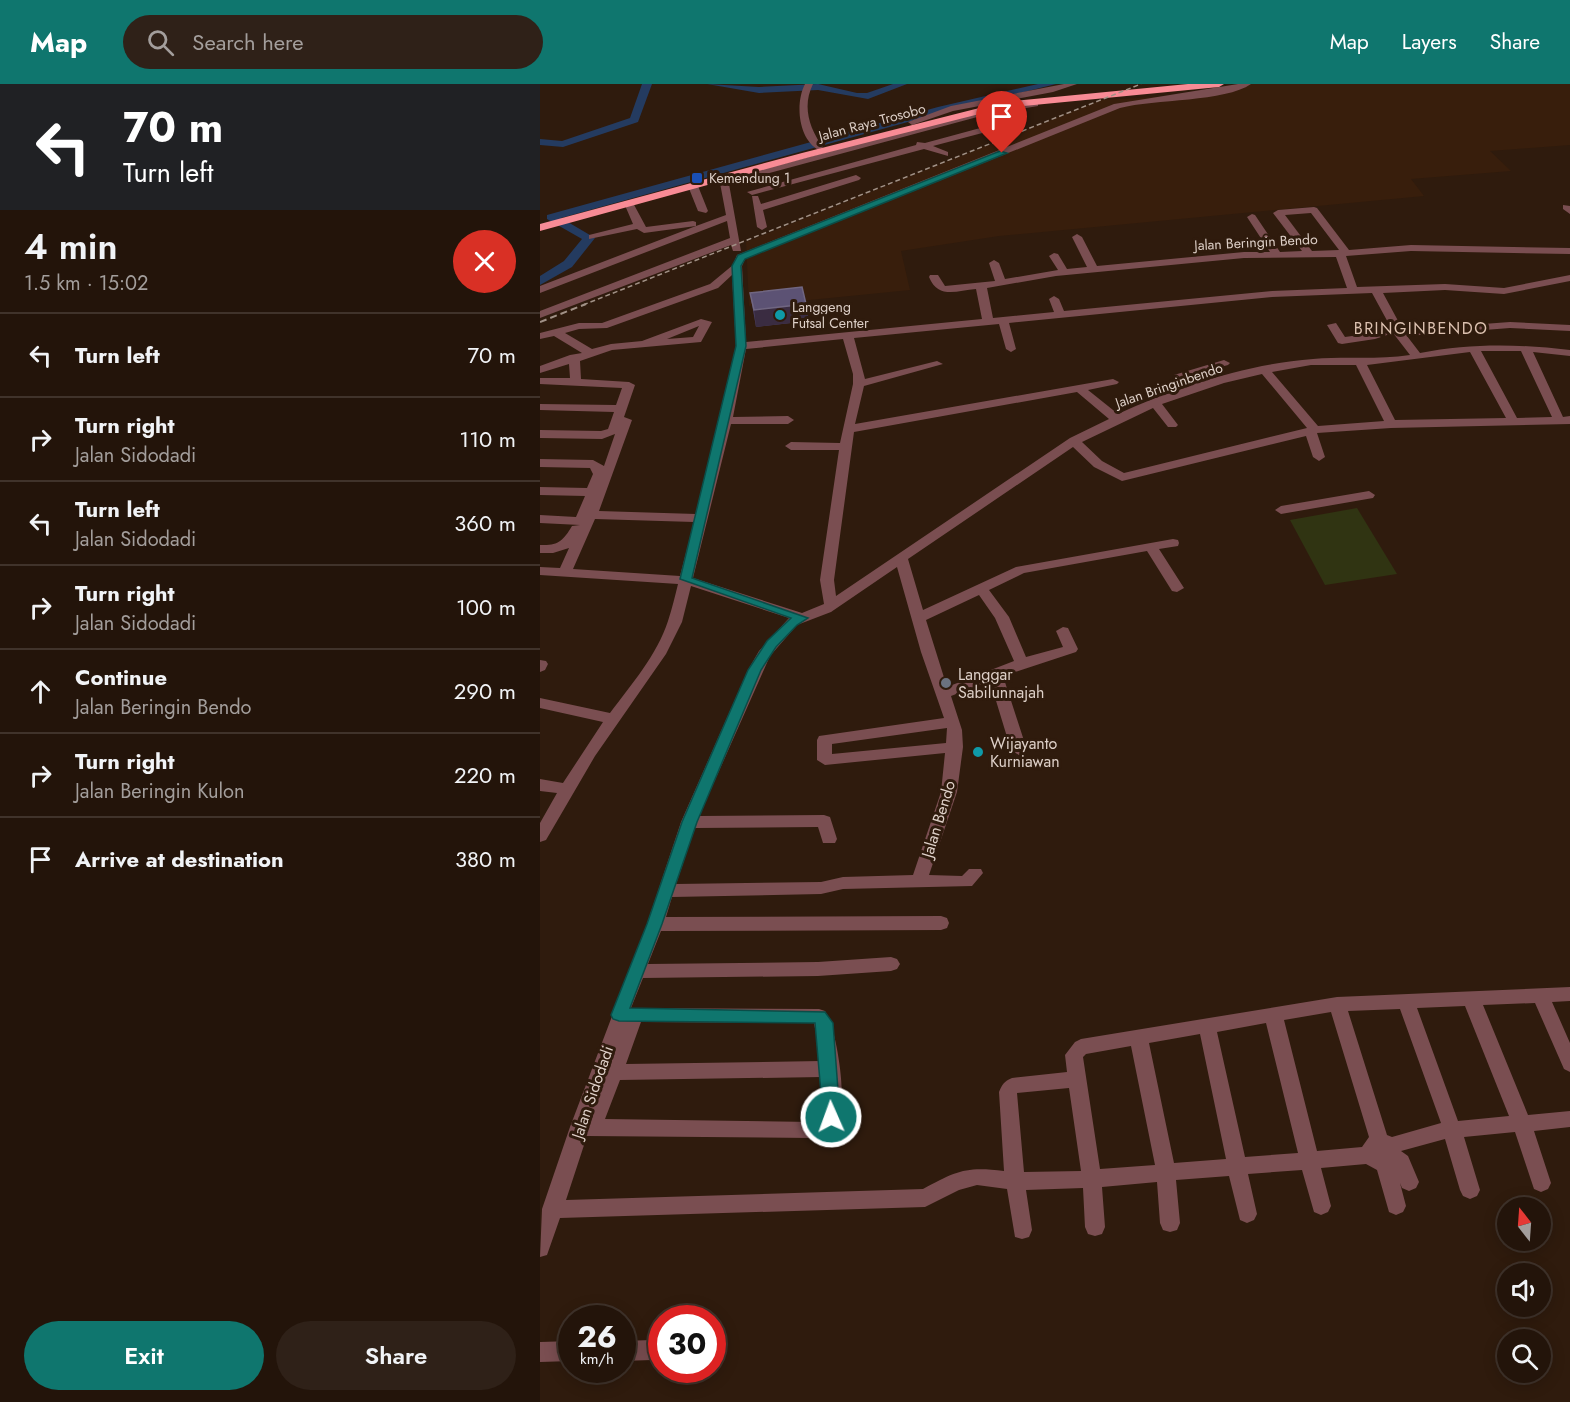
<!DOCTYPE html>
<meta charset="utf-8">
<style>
:root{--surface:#23140a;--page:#2f2118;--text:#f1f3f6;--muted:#a39e9c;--line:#40332b;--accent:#0f766e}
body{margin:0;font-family:Jost,sans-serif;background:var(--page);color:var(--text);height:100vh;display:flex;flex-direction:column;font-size:22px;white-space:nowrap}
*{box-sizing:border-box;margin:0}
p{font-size:20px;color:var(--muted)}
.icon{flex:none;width:33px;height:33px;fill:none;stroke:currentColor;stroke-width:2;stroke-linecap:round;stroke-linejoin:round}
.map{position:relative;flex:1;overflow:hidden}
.drawer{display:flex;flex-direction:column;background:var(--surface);width:540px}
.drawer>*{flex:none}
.top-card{background:#202124;color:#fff;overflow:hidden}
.needle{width:39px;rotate:343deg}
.tools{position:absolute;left:957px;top:1113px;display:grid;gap:12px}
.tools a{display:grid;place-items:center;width:54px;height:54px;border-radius:50%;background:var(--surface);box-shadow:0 3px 15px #0003,0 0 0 2px var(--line);font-size:30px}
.speed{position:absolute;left:18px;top:1221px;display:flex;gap:12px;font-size:30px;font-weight:700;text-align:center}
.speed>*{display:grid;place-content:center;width:78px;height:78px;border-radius:50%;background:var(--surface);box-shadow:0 3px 15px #0003,0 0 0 2px var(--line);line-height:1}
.speed small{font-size:15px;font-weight:400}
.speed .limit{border:9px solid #d22;background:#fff;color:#111}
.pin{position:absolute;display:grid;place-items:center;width:51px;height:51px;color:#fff;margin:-62px -26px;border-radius:50% 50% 50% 0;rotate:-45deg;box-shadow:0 0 6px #0007}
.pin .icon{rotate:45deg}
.me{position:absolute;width:66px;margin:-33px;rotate:358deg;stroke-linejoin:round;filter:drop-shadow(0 0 4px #0008)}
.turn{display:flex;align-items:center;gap:21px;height:126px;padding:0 24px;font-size:27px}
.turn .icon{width:78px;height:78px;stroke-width:2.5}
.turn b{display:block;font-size:42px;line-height:51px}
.round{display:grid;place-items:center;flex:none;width:63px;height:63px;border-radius:32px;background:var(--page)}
.head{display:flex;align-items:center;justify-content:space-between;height:102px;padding:0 24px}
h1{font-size:36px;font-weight:600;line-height:45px}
.action{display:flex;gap:12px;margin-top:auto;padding:12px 24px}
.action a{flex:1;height:69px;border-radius:36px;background:var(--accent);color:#fff;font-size:24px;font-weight:600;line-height:69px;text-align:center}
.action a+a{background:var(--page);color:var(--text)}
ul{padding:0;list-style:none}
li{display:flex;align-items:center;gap:18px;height:84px;padding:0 24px;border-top:2px solid var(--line)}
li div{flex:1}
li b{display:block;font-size:22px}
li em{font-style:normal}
header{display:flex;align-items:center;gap:36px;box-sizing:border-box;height:84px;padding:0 30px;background:var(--accent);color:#fff}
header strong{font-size:28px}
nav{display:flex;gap:33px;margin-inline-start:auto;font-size:21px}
.search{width:420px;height:54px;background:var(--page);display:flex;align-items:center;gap:15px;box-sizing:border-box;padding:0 21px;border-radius:33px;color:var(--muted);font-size:22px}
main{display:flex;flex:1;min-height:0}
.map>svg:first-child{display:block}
</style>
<header>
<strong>Map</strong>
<div class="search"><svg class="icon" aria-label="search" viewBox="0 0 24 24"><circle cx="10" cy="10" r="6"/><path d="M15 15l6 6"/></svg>Search here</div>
<nav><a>Map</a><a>Layers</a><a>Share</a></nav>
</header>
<main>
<section class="drawer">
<div class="top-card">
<div class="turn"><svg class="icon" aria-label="left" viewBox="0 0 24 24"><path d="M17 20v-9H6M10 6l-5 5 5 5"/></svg><div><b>70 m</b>Turn left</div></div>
</div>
<div class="head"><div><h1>4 min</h1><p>1.5 km · 15:02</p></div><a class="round" style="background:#d93025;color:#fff"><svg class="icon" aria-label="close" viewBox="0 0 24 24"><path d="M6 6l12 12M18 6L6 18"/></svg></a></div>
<ul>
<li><svg class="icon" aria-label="left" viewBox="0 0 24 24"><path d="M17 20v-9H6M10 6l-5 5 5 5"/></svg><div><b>Turn left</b></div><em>70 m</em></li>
<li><svg class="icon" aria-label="right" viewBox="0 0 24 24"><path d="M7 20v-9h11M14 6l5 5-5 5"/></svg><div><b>Turn right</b><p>Jalan Sidodadi</p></div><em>110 m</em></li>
<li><svg class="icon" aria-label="left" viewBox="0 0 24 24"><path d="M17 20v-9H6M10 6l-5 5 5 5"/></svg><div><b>Turn left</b><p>Jalan Sidodadi</p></div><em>360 m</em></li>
<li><svg class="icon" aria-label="right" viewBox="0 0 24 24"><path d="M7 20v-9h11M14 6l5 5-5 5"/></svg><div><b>Turn right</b><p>Jalan Sidodadi</p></div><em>100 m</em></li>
<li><svg class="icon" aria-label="ahead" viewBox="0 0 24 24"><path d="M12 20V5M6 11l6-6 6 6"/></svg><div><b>Continue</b><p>Jalan Beringin Bendo</p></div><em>290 m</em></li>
<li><svg class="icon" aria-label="right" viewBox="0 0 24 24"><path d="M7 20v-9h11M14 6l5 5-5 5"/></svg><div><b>Turn right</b><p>Jalan Beringin Kulon</p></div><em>220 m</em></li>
<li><svg class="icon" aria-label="arrive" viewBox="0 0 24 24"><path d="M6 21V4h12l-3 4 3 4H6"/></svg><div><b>Arrive at destination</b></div><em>380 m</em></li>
</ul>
<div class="action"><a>Exit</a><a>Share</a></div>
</section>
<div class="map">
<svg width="1030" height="1318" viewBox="0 0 1030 1318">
<rect width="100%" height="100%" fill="#2f1b0d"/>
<path fill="#381e0c" d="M707,0H1030V61L950,67L971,87L871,95L884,112L459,152L361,167L370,206L209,222L206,158L561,16L633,12Z"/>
<path fill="#303412" d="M817,424L857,490L785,501L750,436Z"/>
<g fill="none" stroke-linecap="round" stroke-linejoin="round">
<path fill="#243b60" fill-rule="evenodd" d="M102,0H112L98,38L23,63L0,61V55L22,57L90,34Z
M167,0L219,3L278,0L317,9H327L353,0H367L328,15L278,6L219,9Z
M498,0H516L404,28L21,134L55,154L32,183L0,201V192L24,177L42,155L7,135V131L398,23Z"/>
<path fill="#7a4e51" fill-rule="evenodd" d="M265,0H273C262,22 269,44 283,63L279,66C258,55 255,19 265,0Z
M524,0H537L513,8L413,27L372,41L368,38L411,22Z
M698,0H711C685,18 615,15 580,24L205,175L202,182L206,258L442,235L436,205C416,207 398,215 389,193L390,191H398L405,202L455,197L449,179L454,176L459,179L465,195L518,186L509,172L514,169L518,170L527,185L547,183L532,153L537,150L542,153L557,182L704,168H730L707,133L712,130L715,131L740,168L762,167L733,129L738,126L774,123L777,124L809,166L871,161L1030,164V170L871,167L806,172L817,203L905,200L964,204L1030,191V197L964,210L905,206L843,209L863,246L970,238L1030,241V247L970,244L867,252L880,269C931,259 979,260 1030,266V272L993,268L1023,333L1030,332V340L851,344L777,349L785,373L779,377L773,373L766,352L582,397L554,383L533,363L368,475L383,526L476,483L633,455L638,456L639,459L638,462L619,465L644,504L637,508L632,507L607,467L484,489L449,506L469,533L486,573L523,563L516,547L523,543L528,544L538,565L536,568L463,592L487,666L484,670L479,671L471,666L450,597L411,612L422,646L423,663L417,708L389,791L422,792L429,785H441L443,789L432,802L303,805L281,810L132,813L126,833L401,832L407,834L409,839L407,844L401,846L121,847L108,880L278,878L351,873L357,875L360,880L357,885L351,887L278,892L103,894L91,924L279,925L285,927C297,944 309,1024 297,1042C291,1051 283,1052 273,1054L47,1052L26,1116L383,1105C416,1087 426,1082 464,1087L459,1008C462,1001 464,997 472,994L527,988L525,971L535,958L541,955L797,913L1030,903V917L1012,918L1030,959V988L1024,985L995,919L943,921L988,1031L1030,1027V1043L994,1047L1011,1099L1008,1105L1001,1108L994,1105L975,1048L924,1053L940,1106L937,1112L930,1115L923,1112L920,1106L905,1055L861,1067L868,1072L879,1098L876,1104L869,1107L862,1104L860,1099L866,1122L863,1128L856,1131L849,1128L837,1086L826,1080L781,1084L791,1122L788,1128L781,1131L774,1128L762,1086L708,1090L717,1130L714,1136L707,1139L700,1136L689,1092L636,1096L640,1139L637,1146L630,1148L623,1146L620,1139L617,1098L562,1103L565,1143L562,1150L555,1152L548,1150L545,1143L543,1104L486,1106L492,1146L489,1153L482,1155L475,1153L467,1105L437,1101L419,1106L385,1123L20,1134L7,1171L0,1173L2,1125L30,1043L107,840L141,738L208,586L219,567L249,534L151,502L142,538L126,570L55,672L6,756L0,758V739L17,709L0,707V695L23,699L63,638L0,624V614L70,629C91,601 117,571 128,537C132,525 135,512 138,500L0,491V483L20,484L29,464L13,469H0V461C18,462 23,457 32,442L40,441L0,439V431L36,433L45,412L0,411V403L47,404L53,390L50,384L0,383V375L53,376L64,382L75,350L62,355L0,354V346L61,347L68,345L74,328L0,326V320L76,321L82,304L0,300V294H30L29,280L0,289V282L30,271L42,269L14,252L0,255V249L39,239H62L170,200L193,181L197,171L574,20ZM771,129L799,166L772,167L745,131ZM796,173L807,204L732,207L524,227L519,215L514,212L509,215L514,228L453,234L447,204L516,192L704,174ZM192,191L196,262L180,337L156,430L59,427L92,336L84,333L95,301L89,298L41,295L40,277L72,266L161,258L172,238L161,235L102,257L71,260L52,265L25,249L39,245L67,244L178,204ZM832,209L850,242L833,249L805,253L796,239L787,241L798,259L802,260L835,255L853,249L870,271C838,276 806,272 773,275C707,280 637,303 578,330L548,306L577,300L579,298L573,295L315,340L324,302L403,280L397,277L325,295L314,254L459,240L466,265L471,268L476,265L469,239L732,213ZM159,242L153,253L127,255ZM303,255L313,290V300L300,359L251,358L245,362L251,366H299L280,496L284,520L262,529L153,494L191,340H248L254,336L248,332L193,333L206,265ZM941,267H981L1012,333L977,334ZM930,268L966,334L855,336L827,281ZM771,281H816L844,337L778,342L732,288ZM722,290L767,344L584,389L562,377L542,358L613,324L628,343H636L638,341L622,320L684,299ZM537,308L569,335L530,354L296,512L294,496L314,348ZM55,435L154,438L140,492L33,485ZM357,483L381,568L404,634L279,652L277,656V676L285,681L405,669L401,708L373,791L303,793L281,798L136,800L155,744L278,743L283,759H295L297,755L290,733L284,731L159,732L230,572L257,541L291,528ZM439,511L455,534L474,577L407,603L386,536ZM407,644L406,659L292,670V660ZM925,922L969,1032L918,1037L877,924ZM860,925L901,1039L852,1053L847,1051L808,927ZM791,928L829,1053L822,1063L777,1067L744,936ZM101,938L274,939L281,977L86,980ZM726,939L758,1069L705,1073L677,948ZM660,950L686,1075L634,1079L609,959ZM591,962L615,1081L560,1085L543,973L546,970ZM282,993L281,1033L273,1038L65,1035L80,996ZM529,1004L541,1087L484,1088L477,1009Z
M495,17L498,18V22L452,30L465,39V43L393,62L408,68V72L384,65L212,111L207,108L376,61L377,58L385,59L455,40L441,32L189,100L201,167H193L191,161L0,234V227L190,154L187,137L0,209V202L156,142L104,149L97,145L49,155V151L93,140L84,119L86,117H92L106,143L153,137L156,138V142L186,131L180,99L174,94L176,92L186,95L437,28Z
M316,91L321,94L319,96L223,126L227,143L222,146L217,143L212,112H218L221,120Z
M153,99L158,102L168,127L166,129L158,127L148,102Z
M1023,121L1030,122V130L1023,125Z
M684,276L690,279L688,281L640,294L634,291Z
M829,407L835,411L833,414L741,430L735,426L741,422Z
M0,576L6,577L8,580L5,586L0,588Z
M112,1256L120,1259L122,1263L120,1273L112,1276L82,1277V1257Z
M32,1257V1277L0,1278V1258Z"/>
<path fill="#f88b95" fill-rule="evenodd" d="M648,0H684L679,3L463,24L270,73L0,147V140L262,69L463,18Z"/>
<path stroke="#a19186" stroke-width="1.5" stroke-dasharray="5 3" stroke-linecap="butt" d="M43,221L601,0"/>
<path stroke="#a19186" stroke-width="2" stroke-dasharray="7 4" stroke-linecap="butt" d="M0,238L46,220"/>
</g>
<path fill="#4c436a" d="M210,209L266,220L269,237L216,243Z"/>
<path fill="#3a2c41" d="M266,220L269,237L216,243L214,226Z"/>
<path fill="#5c5274" stroke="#706681" stroke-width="1.5" d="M262,203L266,220L214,226L210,209Z"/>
<path fill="#0f766e" stroke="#0a4d48" stroke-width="1.5" d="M460,67L467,69L205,175L201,182L206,262L152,494L268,534L257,541L236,563L221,586L157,738L122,840L90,924L285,928L293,939L300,1033L298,1039L291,1041L285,1039L283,1033L275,939L79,937L73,935L71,931L107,840L142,738L208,586L227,557L251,534L140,495L196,262L192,182L198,171Z"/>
<rect fill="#1a4fb4" stroke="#2f1b0d" stroke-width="2" x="151" y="88" width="12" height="12" rx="3"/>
<g fill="#0f9aa8" stroke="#2f1b0d" stroke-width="2">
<circle cx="240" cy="231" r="6"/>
<circle cx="438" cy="668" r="6"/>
</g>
<circle fill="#6b7280" stroke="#2f1b0d" stroke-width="2" cx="406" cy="599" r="6"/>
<g text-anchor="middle" stroke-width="6" stroke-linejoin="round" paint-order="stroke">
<g font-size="14" fill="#ded0c8" stroke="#2f1b0d">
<text transform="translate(332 38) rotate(-15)" y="5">Jalan Raya Trosobo</text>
<text transform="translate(716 158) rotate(-3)" y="5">Jalan Beringin Bendo</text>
<text transform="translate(629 301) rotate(-19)" y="5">Jalan Bringinbendo</text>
</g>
<g font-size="14" fill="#ded0c8" stroke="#2f1b0d" text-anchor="start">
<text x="169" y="99">Kemendung 1</text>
<text x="252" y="228">Langgeng<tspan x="252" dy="16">Futsal Center</tspan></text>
</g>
<g font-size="16" letter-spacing="1.5" fill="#dcc1b0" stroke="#2f1b0d">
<text x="881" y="250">BRINGINBENDO</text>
</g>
<g font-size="16" fill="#ded0c8" stroke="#2f1b0d" text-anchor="start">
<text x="418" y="596">Langgar<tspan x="418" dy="18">Sabilunnajah</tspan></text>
<text x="450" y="665">Wijayanto<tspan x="450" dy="18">Kurniawan</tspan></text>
</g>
<g font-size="16" fill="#ded0c8" stroke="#2f1b0d">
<text transform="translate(398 735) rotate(-73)" y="6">Jalan Bendo</text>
<text transform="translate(52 1008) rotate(-71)" y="6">Jalan Sidodadi</text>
</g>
</g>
</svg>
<div class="tools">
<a><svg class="needle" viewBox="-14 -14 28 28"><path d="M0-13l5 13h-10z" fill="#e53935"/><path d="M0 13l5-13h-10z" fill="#a39e9c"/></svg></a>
<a><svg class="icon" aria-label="sound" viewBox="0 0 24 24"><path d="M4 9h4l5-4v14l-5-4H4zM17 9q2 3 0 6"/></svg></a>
<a><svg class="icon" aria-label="search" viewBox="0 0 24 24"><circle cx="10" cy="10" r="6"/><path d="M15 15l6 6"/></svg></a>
</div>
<div class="speed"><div>26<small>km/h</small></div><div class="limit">30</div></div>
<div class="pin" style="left:462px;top:69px;background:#d93025"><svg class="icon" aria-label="arrive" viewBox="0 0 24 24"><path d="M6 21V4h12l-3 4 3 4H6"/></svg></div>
<svg class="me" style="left:291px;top:1033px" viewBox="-20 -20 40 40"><circle r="17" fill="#0f766e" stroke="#fff" stroke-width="3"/><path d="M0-11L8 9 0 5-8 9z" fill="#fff"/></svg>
</div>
</main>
